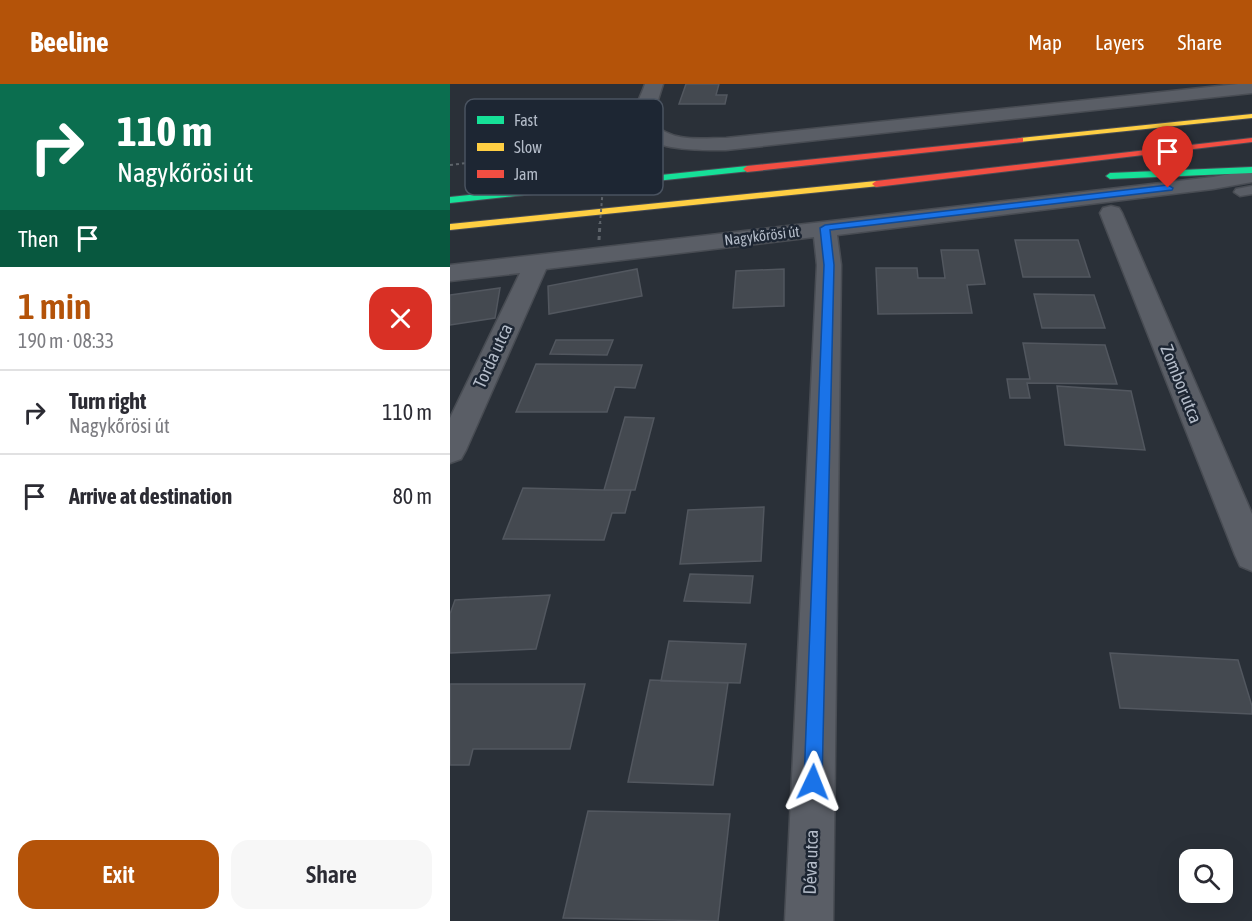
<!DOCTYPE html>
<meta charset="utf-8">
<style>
:root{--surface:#fff;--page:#f7f7f7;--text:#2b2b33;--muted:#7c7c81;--line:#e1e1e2;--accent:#b45309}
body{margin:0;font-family:"Asap Condensed",sans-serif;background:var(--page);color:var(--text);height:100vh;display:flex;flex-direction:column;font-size:22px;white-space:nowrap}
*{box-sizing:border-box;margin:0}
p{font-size:20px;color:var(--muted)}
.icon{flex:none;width:33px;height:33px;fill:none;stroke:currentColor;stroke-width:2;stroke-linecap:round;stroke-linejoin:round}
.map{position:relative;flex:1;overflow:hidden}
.side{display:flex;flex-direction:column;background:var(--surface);width:450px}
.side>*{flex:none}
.guide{background:#0b6e4f;color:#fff;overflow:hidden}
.fabs{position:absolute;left:729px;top:765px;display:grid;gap:12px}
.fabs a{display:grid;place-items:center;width:54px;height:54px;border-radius:12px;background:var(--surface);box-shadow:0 6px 24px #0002;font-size:30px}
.pin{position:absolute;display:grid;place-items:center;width:51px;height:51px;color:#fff;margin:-62px -26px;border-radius:50% 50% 50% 0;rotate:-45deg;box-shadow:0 0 6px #0007}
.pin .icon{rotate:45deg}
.me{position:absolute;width:66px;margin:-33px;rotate:2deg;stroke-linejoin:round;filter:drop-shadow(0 0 4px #0008)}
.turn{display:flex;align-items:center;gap:21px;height:126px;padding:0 18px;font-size:27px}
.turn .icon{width:78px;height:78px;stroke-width:2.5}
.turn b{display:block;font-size:42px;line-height:51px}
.then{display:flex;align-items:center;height:57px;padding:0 18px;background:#0003;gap:12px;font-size:22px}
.round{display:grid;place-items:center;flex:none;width:63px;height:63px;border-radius:18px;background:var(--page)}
.overview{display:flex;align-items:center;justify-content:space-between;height:102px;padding:0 18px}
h1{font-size:36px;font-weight:600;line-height:45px;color:var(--accent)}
.button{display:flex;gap:12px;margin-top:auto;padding:12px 18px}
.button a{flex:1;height:69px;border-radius:18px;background:var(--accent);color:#fff;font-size:24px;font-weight:600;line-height:69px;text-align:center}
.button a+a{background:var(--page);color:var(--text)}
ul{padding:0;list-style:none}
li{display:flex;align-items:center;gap:18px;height:84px;padding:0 18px;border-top:2px solid var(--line)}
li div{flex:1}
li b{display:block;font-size:22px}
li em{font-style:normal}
header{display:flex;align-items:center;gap:36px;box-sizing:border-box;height:84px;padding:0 30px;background:var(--accent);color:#fff}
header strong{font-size:28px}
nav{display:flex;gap:33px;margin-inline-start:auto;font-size:21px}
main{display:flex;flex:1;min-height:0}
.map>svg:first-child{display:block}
</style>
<header>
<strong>Beeline</strong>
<nav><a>Map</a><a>Layers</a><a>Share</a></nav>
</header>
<main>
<section class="side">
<div class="guide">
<div class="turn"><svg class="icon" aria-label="right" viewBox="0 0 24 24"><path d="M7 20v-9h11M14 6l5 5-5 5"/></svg><div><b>110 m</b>Nagykőrösi út</div></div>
<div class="then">Then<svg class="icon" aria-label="arrive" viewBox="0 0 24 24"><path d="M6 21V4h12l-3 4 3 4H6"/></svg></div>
</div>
<div class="overview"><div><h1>1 min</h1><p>190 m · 08:33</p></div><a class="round" style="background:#d93025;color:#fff"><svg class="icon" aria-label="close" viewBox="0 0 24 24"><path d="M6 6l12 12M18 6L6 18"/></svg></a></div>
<ul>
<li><svg class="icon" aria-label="right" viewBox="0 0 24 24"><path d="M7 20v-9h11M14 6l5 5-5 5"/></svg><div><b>Turn right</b><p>Nagykőrösi út</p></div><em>110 m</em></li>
<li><svg class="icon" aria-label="arrive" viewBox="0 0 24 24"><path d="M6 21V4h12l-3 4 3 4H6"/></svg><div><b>Arrive at destination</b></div><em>80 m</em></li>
</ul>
<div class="button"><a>Exit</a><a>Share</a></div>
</section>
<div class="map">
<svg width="802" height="837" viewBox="0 0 802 837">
<rect width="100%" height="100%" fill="#2a3038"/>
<path fill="#444950" stroke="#52575f" stroke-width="1.5" d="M236,0H269L266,11H277L275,20H229Z
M565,156H628L640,193H573Z
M491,166H528L535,200L517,201L522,229L428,230L426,184H467L468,194H495Z
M187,185L192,212L99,230L98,202Z
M334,185V222L283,224L286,187Z
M50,204L45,234L0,241V211Z
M584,210L644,211L655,244H592Z
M106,256H163L157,271L100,270Z
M573,259L655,261L667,300L577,299L580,314H560L557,295H580Z
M86,280L192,281L185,304L165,303L157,328H66Z
M607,302L681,307L695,366L615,361Z
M175,333L204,334L185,406H154Z
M73,404L154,406H181L175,429H162L154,456L53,455Z
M314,423L311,477L230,480L238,426Z
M240,490L303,492L300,519L234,517Z
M100,511L86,565L0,569V530L5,516Z
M219,557L296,560L290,599L211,597Z
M660,569L788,576L802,622V630L670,624Z
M200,596L278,599L263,701L178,698Z
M0,600H135L120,665H23L19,681H0Z
M138,727L280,730L268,837L113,834Z"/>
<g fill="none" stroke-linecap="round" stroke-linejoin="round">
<g stroke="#484c53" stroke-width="3">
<path id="lane" d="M802,102V110L790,112L784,108L786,105Z"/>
</g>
<g stroke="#484c53" stroke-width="3">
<path id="street" d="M195,0H213L203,32L204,40C224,59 251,54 276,54L788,0H802V9L276,66C254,66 179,69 184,31C185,21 192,10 195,0Z
M802,86V98L763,105L387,151L391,181L383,837H335L367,181L364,153L96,185L16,366L11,375L0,379V334L70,189L0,197V181L763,93Z
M661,122L669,124L672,129L802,430V487L790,482L785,471L650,129L653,124Z"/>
</g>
<g stroke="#484c55" stroke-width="2">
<path id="fast" d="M297,82L301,85L300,87L0,119V113Z
M802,83V89L660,95L656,92L660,89Z"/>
</g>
<g stroke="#484c55" stroke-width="2">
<path id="slow" d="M802,30V34L570,58L566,56L570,54Z
M426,97L429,98V102L0,146V140Z"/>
</g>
<g stroke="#484c55" stroke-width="2">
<path id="jam" d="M570,54H573V58L297,88L293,85L297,82Z
M802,54V58L426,103L422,100L426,97Z"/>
</g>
<path stroke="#5d636a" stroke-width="2" stroke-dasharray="3 3" stroke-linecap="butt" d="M0,81L172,61"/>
<use href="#lane" fill="#5a5e66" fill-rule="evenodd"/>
<use href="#street" fill="#5a5e66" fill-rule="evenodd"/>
<use href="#fast" fill="#16e098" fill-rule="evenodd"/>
<use href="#slow" fill="#ffcf43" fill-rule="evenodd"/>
<use href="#jam" fill="#f24e42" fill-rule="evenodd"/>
<path stroke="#5d636a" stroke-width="2" stroke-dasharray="3 3" stroke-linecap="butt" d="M150,140L155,77"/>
<path stroke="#5d636a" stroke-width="3" stroke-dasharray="4 4" stroke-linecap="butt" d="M149,156L150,139"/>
</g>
<path fill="#1a73e8" stroke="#114b97" stroke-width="1.5" d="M718,101L723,104L722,106L380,146L384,181L372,698L370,704L363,707L357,704L354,698L374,181L370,144L375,141Z"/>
<g text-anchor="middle" stroke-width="5" stroke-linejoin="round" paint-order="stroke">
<g font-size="15" fill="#b4bcc9" stroke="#1d2633">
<text transform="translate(312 152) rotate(-7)" y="5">Nagykőrösi út</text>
</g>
<g font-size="18" fill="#b4bcc9" stroke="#1d2633">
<text transform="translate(43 272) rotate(-65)" y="6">Torda utca</text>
<text transform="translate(731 300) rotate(68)" y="6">Zombor utca</text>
<text transform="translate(361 778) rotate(-88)" y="6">Déva utca</text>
</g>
</g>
<rect x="15" y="15" width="198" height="96" rx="9" fill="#1d2633" stroke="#4a5360" stroke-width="1.5"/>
<rect x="27" y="32" width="27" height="8" fill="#16e098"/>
<rect x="27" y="59" width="27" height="8" fill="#ffcf43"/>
<rect x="27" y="86" width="27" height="8" fill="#f24e42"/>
<g font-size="16" fill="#b4bcc9">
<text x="64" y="42">Fast</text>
<text x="64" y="69">Slow</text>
<text x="64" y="96">Jam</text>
</g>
</svg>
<div class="fabs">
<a><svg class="icon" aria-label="search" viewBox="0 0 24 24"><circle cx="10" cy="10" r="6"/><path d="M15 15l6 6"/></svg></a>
</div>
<div class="pin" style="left:718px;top:104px;background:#d93025"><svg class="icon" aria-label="arrive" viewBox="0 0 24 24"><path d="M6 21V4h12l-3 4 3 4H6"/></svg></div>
<svg class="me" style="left:363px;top:698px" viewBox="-20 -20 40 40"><path d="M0-17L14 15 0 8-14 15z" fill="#1a73e8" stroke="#fff" stroke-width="4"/></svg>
</div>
</main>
